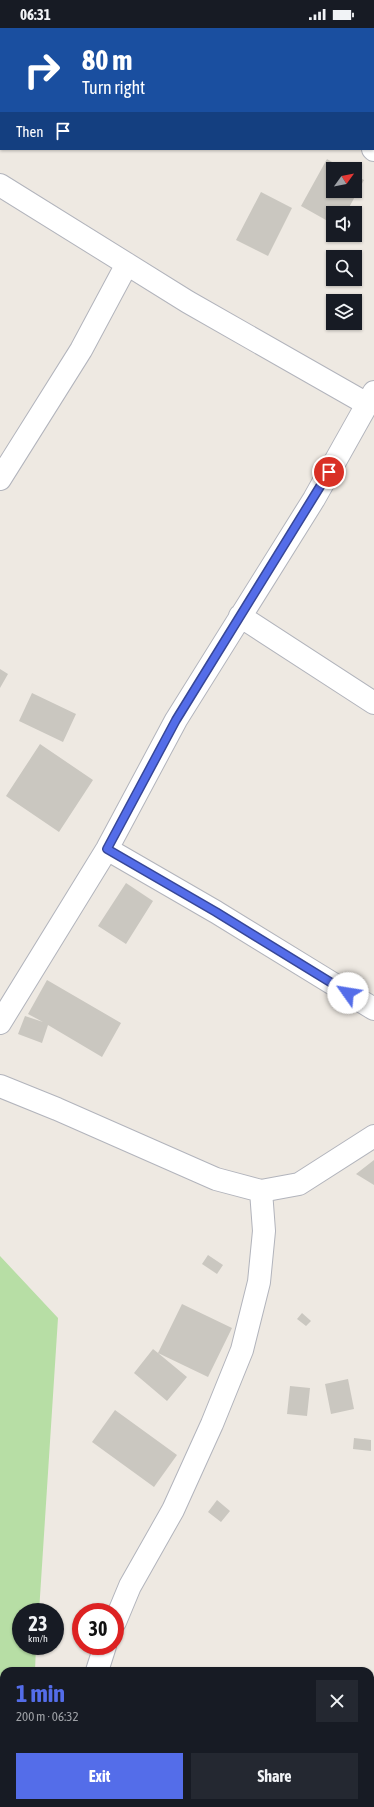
<!DOCTYPE html>
<meta charset="utf-8">
<style>
:root{--surface:#171b24;--page:#242831;--text:#f1f3f6;--muted:#9ea1a6;--accent:#546de9}
body{margin:0;font-family:"Asap Condensed",sans-serif;background:var(--page);color:var(--text);height:100vh;display:flex;flex-direction:column;font-size:15px;white-space:nowrap}
*{box-sizing:border-box;margin:0}
p{font-size:13px;color:var(--muted)}
.icon{flex:none;width:22px;height:22px;fill:none;stroke:currentColor;stroke-width:2;stroke-linecap:round;stroke-linejoin:round}
.map{position:relative;flex:1;overflow:hidden}
.sheet{position:absolute;left:0px;top:1639px;width:374px;height:140px;display:flex;flex-direction:column;background:var(--surface);border-radius:12px 12px 0 0;box-shadow:0 1px 3px #0004}
.sheet>*{flex:none}
.guide{position:absolute;left:0px;top:0px;width:374px;height:122px;box-shadow:0 1px 3px #0004;background:#1a4fa0;color:#fff;overflow:hidden}
.needle{width:26px;rotate:57deg}
.buttons{position:absolute;left:326px;top:134px;display:grid;gap:8px}
.buttons a{display:grid;place-items:center;width:36px;height:36px;border-radius:0px;background:var(--surface);box-shadow:0 1px 3px #0004;font-size:20px}
.speed{position:absolute;left:12px;top:1575px;display:flex;gap:8px;font-size:20px;font-weight:700;text-align:center}
.speed>*{display:grid;place-content:center;width:52px;height:52px;border-radius:50%;background:var(--surface);box-shadow:0 1px 3px #0004;line-height:1}
.speed small{font-size:10px;font-weight:400}
.speed .limit{border:6px solid #d22;background:#fff;color:#111}
.pin{position:absolute;display:grid;place-items:center;width:34px;height:34px;color:#fff;margin:-17px;border:2px solid #fff;border-radius:50%;box-shadow:0 1px 4px #0007}
.me{position:absolute;width:44px;margin:-22px;rotate:302deg;stroke-linejoin:round;filter:drop-shadow(0 0 3px #0008)}
.turn{display:flex;align-items:center;gap:14px;height:84px;padding:0 16px;font-size:18px}
.turn .icon{width:52px;height:52px;stroke-width:2.5}
.turn b{display:block;font-size:28px;line-height:34px}
.then{display:flex;align-items:center;height:38px;padding:0 16px;background:#0003;gap:8px;font-size:15px}
.round{display:grid;place-items:center;flex:none;width:42px;height:42px;border-radius:0px;background:var(--page)}
.overview{display:flex;align-items:center;justify-content:space-between;height:68px;padding:0 16px}
h1{font-size:24px;font-weight:700;line-height:30px;color:var(--accent)}
.action{display:flex;gap:8px;margin-top:auto;padding:8px 16px}
.action a{flex:1;height:46px;border-radius:0px;background:var(--accent);color:#fff;font-size:16px;font-weight:700;line-height:46px;text-align:center}
.action a+a{background:var(--page);color:var(--text)}
.status{display:flex;justify-content:space-between;align-items:center;height:28px;padding:0 20px;background:var(--surface);direction:ltr}
.status svg{height:11px;fill:currentColor}
.map>svg:first-child{display:block}
</style>
<div class="status"><b>06:31</b><svg viewBox="0 0 49 12"><path d="M0 12V9h3v3zM5 12V6h3v6zM10 12V3h3v9zM15 12V0h3v12zM26 1h20v11H26zM47 4h2v5h-2z"/></svg></div>
<div class="map">
<svg width="374" height="1779" viewBox="0 0 374 1779">
<rect width="100%" height="100%" fill="#eee9e2"/>
<path fill="#b7dea5" d="M0,1228L58,1290L39,1584H21V1618H36L35,1643H4V1775H26V1779H0Z"/>
<path fill="#cac7c0" d="M327,131L344,141H333V163H355V147L364,152L346,185H333V196L301,178Z
M261,164L292,180L268,228L236,212Z
M0,641L8,646L0,660Z
M32,665L76,686L63,714L19,693Z
M40,716L93,752L59,804L6,768Z
M126,855L153,873L126,916L98,898Z
M47,952L121,995L102,1029L48,997L42,1015L18,1006L25,988L43,994L28,986Z
M374,1132V1157L356,1146Z
M208,1227L223,1237L217,1246L202,1236Z
M182,1276L232,1300L208,1349L158,1325L187,1349L167,1373L134,1345L153,1321L158,1325Z
M302,1285L311,1293L306,1298L297,1291Z
M348,1351L354,1381L331,1386L325,1356Z
M290,1358L310,1360L307,1388L287,1386Z
M115,1382L177,1427L154,1459L92,1414Z
M354,1410L371,1412V1423L353,1421Z
M217,1472L230,1483L221,1494L208,1484Z"/>
<g fill="none" stroke-linecap="round" stroke-linejoin="round">
<g stroke="#b2b4bc" stroke-width="24">
<path id="minor" d="M159,0L160,1
M373,27L374,26
M373,121L374,122
M0,157L188,274L367,376
M0,451L81,322L127,236
M240,588L374,675
M107,821L216,884L374,981
M0,995L107,821L176,692L314,471L374,364
M0,1058L57,1081L216,1151L261,1163L299,1156L374,1108
M115,1594L130,1558L173,1482L212,1396L242,1322L259,1254L264,1203L261,1163
M97,1643L105,1618
M59,1779L60,1775"/>
</g>
<use href="#minor" stroke="#fff" stroke-width="22"/>
</g>
<g fill="none" stroke-linecap="round" stroke-linejoin="round">
<g stroke="#374797" stroke-width="10">
<path id="route" d="M329,444L176,692L107,821L216,884L348,965"/>
</g>
<use href="#route" stroke="#546de9" stroke-width="7"/>
</g>
</svg>
<div class="buttons">
<a><svg class="needle" viewBox="-14 -14 28 28"><path d="M0-13l5 13h-10z" fill="#e53935"/><path d="M0 13l5-13h-10z" fill="#9ea1a6"/></svg></a>
<a><svg class="icon" aria-label="sound" viewBox="0 0 24 24"><path d="M4 9h4l5-4v14l-5-4H4zM17 9q2 3 0 6"/></svg></a>
<a><svg class="icon" aria-label="search" viewBox="0 0 24 24"><circle cx="10" cy="10" r="6"/><path d="M15 15l6 6"/></svg></a>
<a><svg class="icon" aria-label="layers" viewBox="0 0 24 24"><path d="M12 4l9 5-9 5-9-5zM3 14l9 5 9-5"/></svg></a>
</div>
<div class="speed"><div>23<small>km/h</small></div><div class="limit">30</div></div>
<div class="pin" style="left:329px;top:444px;background:#d93025"><svg class="icon" aria-label="arrive" viewBox="0 0 24 24"><path d="M6 21V4h12l-3 4 3 4H6"/></svg></div>
<svg class="me" style="left:348px;top:965px" viewBox="-20 -20 40 40"><circle r="19" fill="#fff"/><path d="M0-13L10 11 0 6-10 11z" fill="#546de9"/></svg>
<div class="guide">
<div class="turn"><svg class="icon" aria-label="right" viewBox="0 0 24 24"><path d="M7 20v-9h11M14 6l5 5-5 5"/></svg><div><b>80 m</b>Turn right</div></div>
<div class="then">Then<svg class="icon" aria-label="arrive" viewBox="0 0 24 24"><path d="M6 21V4h12l-3 4 3 4H6"/></svg></div>
</div>
<section class="sheet">
<div class="overview"><div><h1>1 min</h1><p>200 m · 06:32</p></div><a class="round"><svg class="icon" aria-label="close" viewBox="0 0 24 24"><path d="M6 6l12 12M18 6L6 18"/></svg></a></div>
<div class="action"><a>Exit</a><a>Share</a></div>
</section>
</div>
